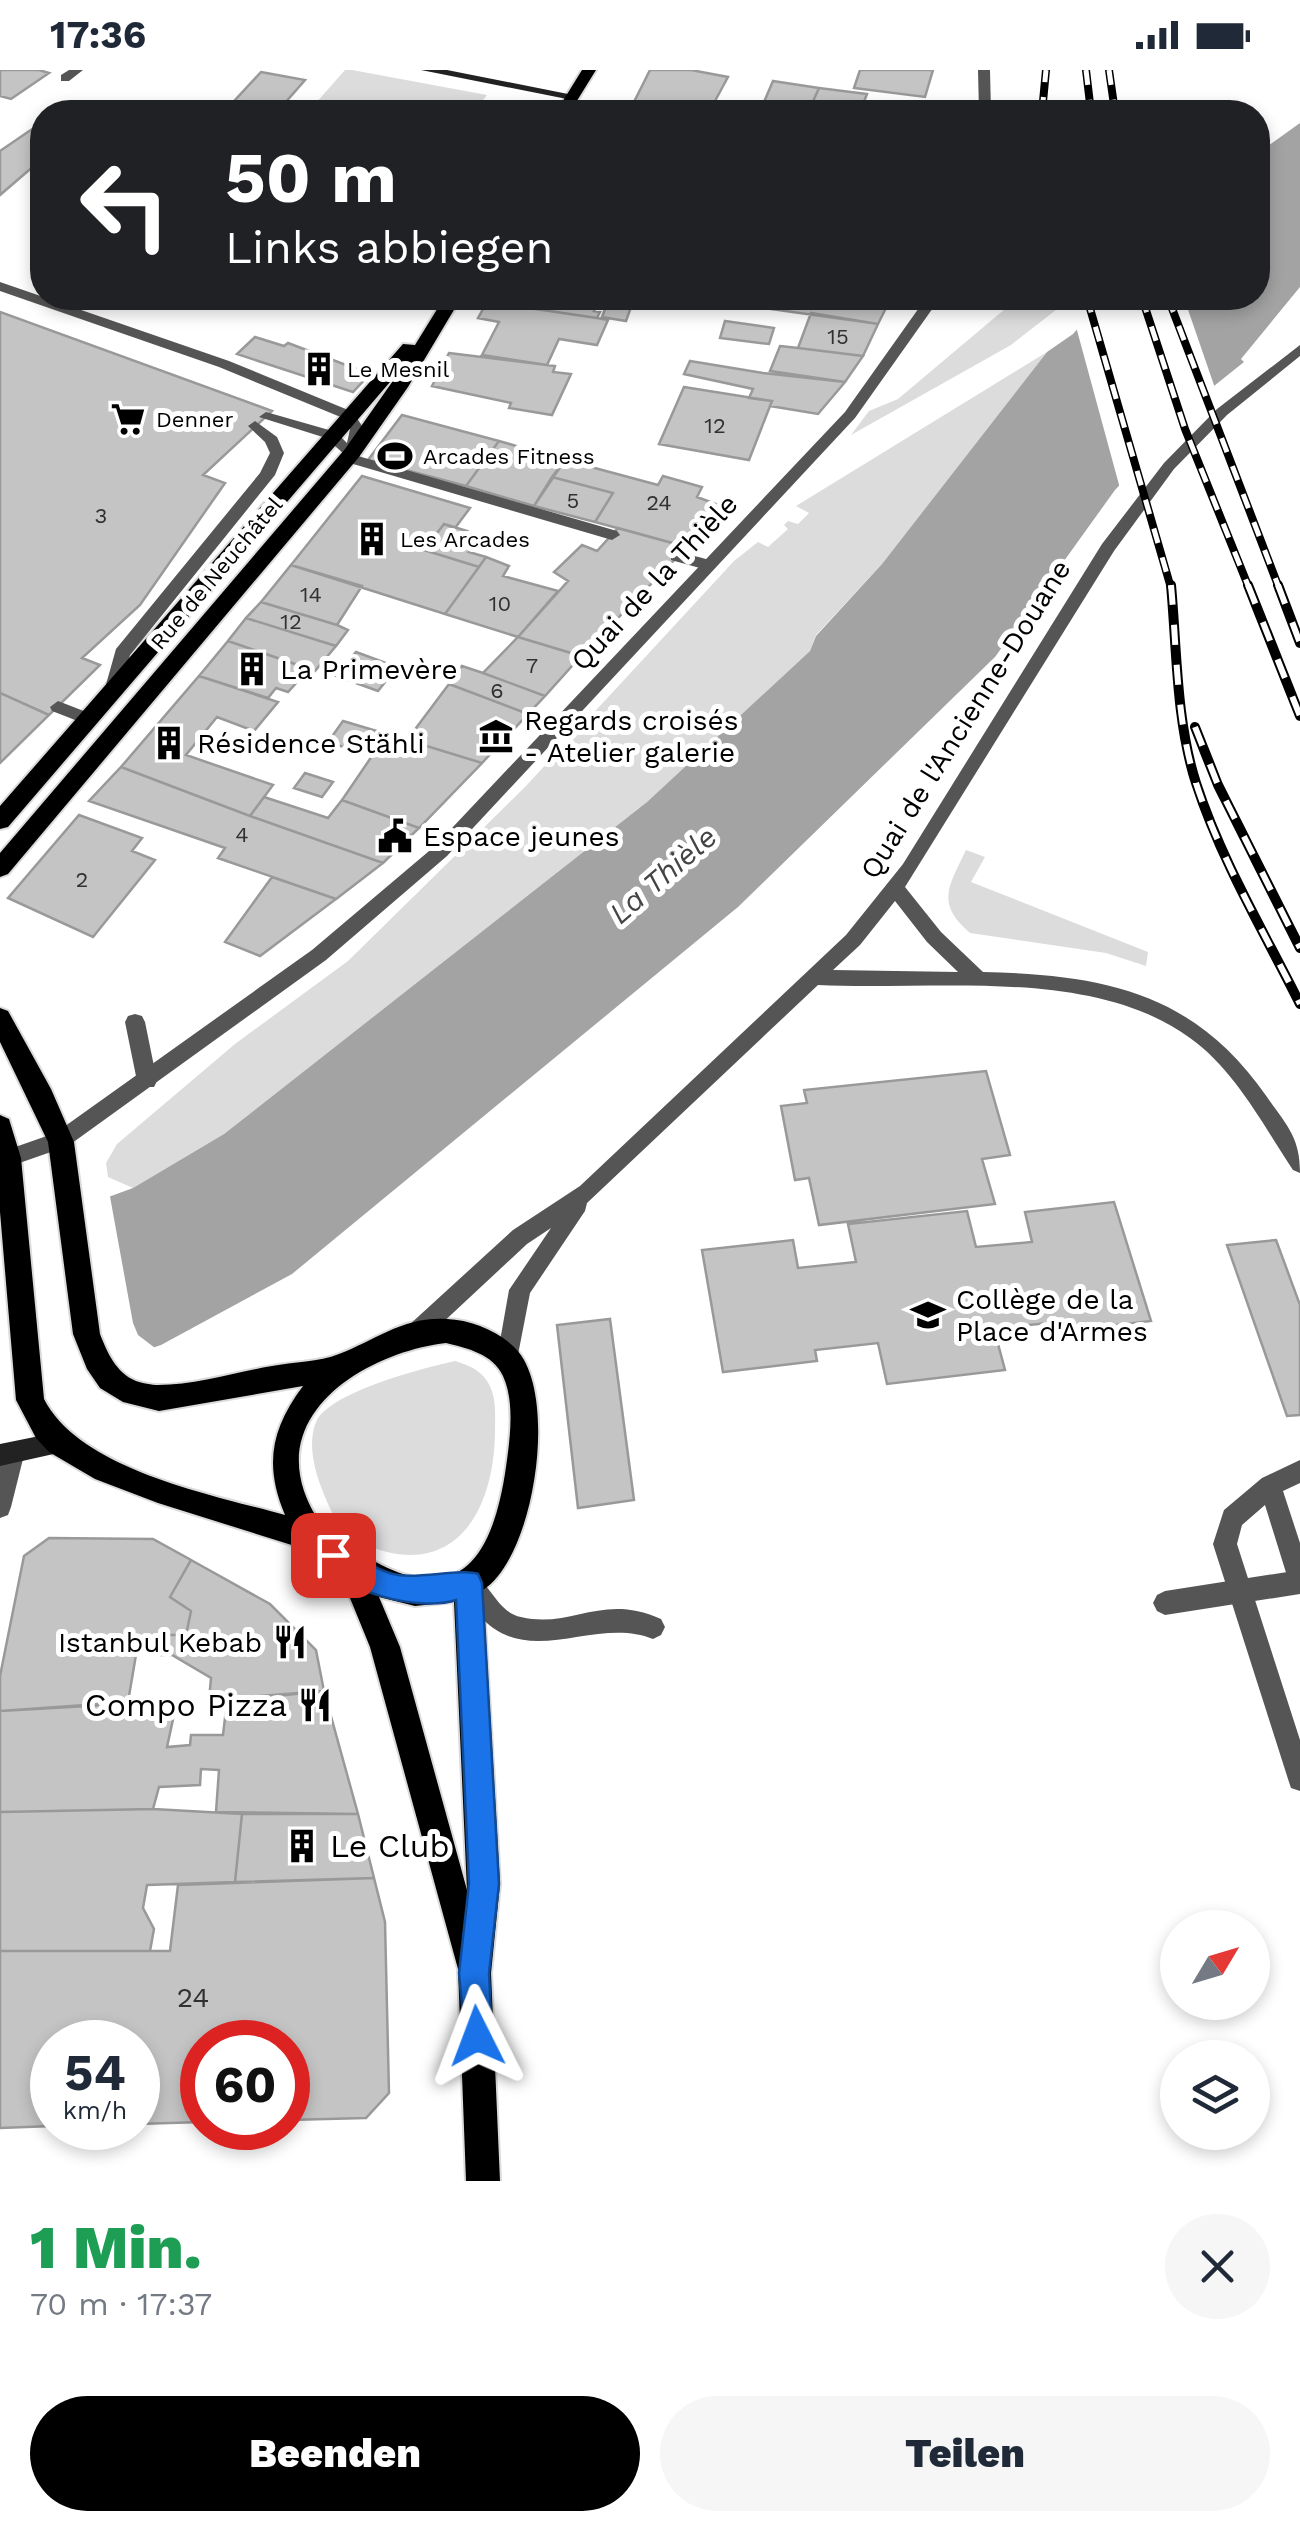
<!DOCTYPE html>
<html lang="de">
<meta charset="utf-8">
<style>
:root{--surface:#fff;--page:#f6f6f7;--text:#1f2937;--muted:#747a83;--accent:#000}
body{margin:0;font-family:"Work Sans",sans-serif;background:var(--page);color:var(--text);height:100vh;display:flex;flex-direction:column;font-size:38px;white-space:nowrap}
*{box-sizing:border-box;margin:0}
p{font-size:32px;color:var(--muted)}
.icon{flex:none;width:55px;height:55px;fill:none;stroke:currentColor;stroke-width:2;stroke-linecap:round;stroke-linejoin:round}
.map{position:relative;height:2111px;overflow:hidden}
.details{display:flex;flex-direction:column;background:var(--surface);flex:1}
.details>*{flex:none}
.top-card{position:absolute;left:30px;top:30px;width:1240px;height:210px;border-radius:40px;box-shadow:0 5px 15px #0003;background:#202124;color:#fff;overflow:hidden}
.needle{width:65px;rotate:52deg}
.buttons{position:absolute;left:1160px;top:1840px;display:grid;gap:20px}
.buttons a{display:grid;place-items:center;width:110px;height:110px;border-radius:50%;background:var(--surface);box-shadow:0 5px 15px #0003;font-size:50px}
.speed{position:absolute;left:30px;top:1950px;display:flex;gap:20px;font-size:50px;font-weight:700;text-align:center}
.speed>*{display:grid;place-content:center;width:130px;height:130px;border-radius:50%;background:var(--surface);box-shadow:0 5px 15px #0003;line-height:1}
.speed small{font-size:25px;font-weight:400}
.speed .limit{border:15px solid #d22;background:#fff;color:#111}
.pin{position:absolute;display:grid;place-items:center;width:85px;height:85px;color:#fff;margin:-42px;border-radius:20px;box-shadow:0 5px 15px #0006}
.me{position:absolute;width:110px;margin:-55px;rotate:357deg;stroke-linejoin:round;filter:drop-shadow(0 0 8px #0008)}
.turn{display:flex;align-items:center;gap:35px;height:210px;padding:0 30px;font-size:45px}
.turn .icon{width:130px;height:130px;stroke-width:2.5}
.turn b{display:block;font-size:70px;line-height:85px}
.round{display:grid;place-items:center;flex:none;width:105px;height:105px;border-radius:52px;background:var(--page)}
.summary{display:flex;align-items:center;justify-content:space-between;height:170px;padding:0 30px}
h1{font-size:60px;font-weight:800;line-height:75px;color:#1e9e55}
.button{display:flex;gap:20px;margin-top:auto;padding:20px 30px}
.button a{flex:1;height:115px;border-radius:60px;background:var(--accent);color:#fff;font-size:40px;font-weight:800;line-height:115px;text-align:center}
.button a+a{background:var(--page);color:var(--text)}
.status{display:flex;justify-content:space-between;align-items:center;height:70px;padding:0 50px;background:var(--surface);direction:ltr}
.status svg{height:28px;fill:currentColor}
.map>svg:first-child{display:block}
</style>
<div class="status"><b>17:36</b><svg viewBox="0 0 49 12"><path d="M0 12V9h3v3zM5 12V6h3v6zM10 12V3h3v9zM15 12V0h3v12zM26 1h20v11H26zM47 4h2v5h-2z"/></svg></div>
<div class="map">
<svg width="1300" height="2111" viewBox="0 0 1300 2111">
<rect width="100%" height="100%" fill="#fff"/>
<path fill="#dcdcdc" d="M345,0H352L487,25L474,42H361L315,34Z
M1018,228H1062L1057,233L1061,236L1011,275L851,365L869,341L898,329Z
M1047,282L882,494L816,565L810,581L647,732L224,1064L133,1118L108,1107L106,1093L117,1074L235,974L348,891L525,717L734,491L758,472L768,477L788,459L784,455L788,451L798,454L809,443L796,436Z
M966,780L985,787L971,812L1148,882L1146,896L1106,883L970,863C935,833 949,816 966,780Z
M455,1291C468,1295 479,1299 487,1311C497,1326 495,1344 495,1362C494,1448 449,1514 359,1472C339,1463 329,1437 321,1417C314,1398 307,1370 317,1350C333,1321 424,1298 455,1291Z"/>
<path fill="#a3a3a3" d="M1300,53V217L1241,289L1244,292L1214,316L1115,420L995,587L738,837L292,1204L161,1275L12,1325L35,1154L133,1118L224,1064L647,732L810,581L816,566L882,494L1047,282L1073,264L1105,228H1258V83Z"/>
<path fill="#fff" d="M1098,228H1184L1216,321L1121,422L1075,253Z
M109,1121L133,1253L138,1265L155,1278L152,1284L0,1333V1155L34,1149Z"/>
<path fill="#c4c4c4" stroke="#999" stroke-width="2.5" d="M0,0H39L49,3L11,29L0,26Z
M650,0H691L728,7L709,42L634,32Z
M860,0H933L925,27L854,18Z
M261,2L305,10L277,42H224Z
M773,11L819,18L810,38L764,32Z
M819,18L867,24L860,42L810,38Z
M634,32L709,42H628Z
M41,53L42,89L0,125V81Z
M483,228H600L594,241L600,242L597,248L482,231Z
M692,228H891L878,254Z
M487,232L597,248L608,250L597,275L559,269L547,295L482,285L499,252L478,248Z
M607,234L631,237L626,251L602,247Z
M0,242L272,341L203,405L225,413L140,535L82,588L100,595L49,645L0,623Z
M811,243L878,254L863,286L798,278Z
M725,251L774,258L769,274L720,268Z
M255,267L284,276L288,273L370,304L353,322L237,284Z
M780,276L798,278L863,286L845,312L770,301Z
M449,283L555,296L553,302L571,304L552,345L509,338L511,333L432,316Z
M690,291L763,303L845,312L818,344L770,336L772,331L749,328L753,319L684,304Z
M684,317L772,331L749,390L659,374Z
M402,345L499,371L466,416L368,390Z
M499,371L565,390L534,436L466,416Z
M565,390L658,415L663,406L702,417L697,427L724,437L687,477L595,452L613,423L552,407Z
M362,406L470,438L455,458L444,454L424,480L479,497L445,544L291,495Z
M552,407L613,423L595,452L534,436Z
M444,454L467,461L461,470L475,475L469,482L486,487L479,497L424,480Z
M618,458L687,477L581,586L518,567L568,511L554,502L582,475L597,481Z
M486,487L509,496L503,506L558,521L518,567L445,544Z
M291,495L362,516L337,555L261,532Z
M261,532L337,555L348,560L336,576L246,548Z
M246,548L336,576L315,601L228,571Z
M518,567L581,586L545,626L483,603Z
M228,571L295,594L307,601L288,622L276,618L268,628L199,606Z
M356,582L397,597L378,621L336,606Z
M462,596L483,603L545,626L528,644L449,614Z
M199,606L278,632L254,661L217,647L186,685L273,715L250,746L121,697Z
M449,614L528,644L482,693L407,670Z
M0,623L49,645L0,693Z
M343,651L407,670L482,693L419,758L342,730L372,686L328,672Z
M121,697L250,746L383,793L336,829L218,788L225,778L89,731Z
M305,703L333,712L322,727L294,718Z
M264,727L328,748L342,730L419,758L383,793L250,746Z
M79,745L142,768L132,781L155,790L93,867L8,828Z
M272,807L336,829L260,886L225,872Z
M986,1001L1010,1085L982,1089L995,1134L819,1155L809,1108L795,1110L781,1036L807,1033L804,1020Z
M1114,1132L1151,1251L1059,1262L1056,1252L994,1259L1005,1300L887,1314L878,1273L815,1280L817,1291L723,1302L702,1180L793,1170L798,1198L856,1192L848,1154L967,1141L976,1177L1032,1172L1025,1142Z
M1276,1170L1300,1235V1345L1287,1346L1227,1175Z
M610,1249L634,1430L578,1438L557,1255Z
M49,1468L153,1469L191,1490L170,1527L191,1541L186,1565H164L162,1574L138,1573L128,1632L0,1641V1606L24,1486Z
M191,1490L270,1534L316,1580L324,1621L209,1630L211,1608L172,1585H161L164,1565H186L191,1541L170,1527Z
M324,1621L358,1744L216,1742L219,1700L201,1699L200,1715L159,1717L153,1739L0,1742V1641L177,1631L167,1677L190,1675L191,1665H223L227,1631Z
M153,1739L242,1744L235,1812L147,1815L143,1838L154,1859L150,1881H0V1742Z
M242,1744H358L374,1808L235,1812Z
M374,1808L385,1852L389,2023L366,2048L288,2050V1972H202V2052L138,2054V1972H52V2056L0,2058V1881H170L178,1815Z"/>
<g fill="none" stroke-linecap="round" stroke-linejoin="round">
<g stroke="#dbdbdb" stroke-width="4">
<path id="primary" d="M582,0H596L570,42H556Z
M444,228H461L408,317L359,387L8,804L0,807V783L345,379L402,298L8,757L0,759V736L403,274L415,275Z
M0,938L8,941L51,1019L74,1072L100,1264C107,1282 116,1303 136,1311C142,1313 152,1315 158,1315C195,1315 236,1302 272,1296C293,1292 319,1292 339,1284C376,1270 404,1246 447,1249C471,1250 499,1261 516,1279C559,1324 535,1487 483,1520L500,1814L491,1903L500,2111H466L458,1899L370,1577L341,1506L298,1477L158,1433L95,1409L49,1382L36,1368L16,1330L0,1142V1045L9,1049L21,1088L44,1329C80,1400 213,1425 285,1445C264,1395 271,1359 303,1316L159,1341L123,1332L100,1318L87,1299L73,1264L48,1072L0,972ZM446,1273C467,1278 493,1284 503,1306C515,1332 510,1369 506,1397C490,1509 444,1542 345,1473C323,1459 313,1446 304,1421C275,1335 375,1281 446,1273ZM379,1527L415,1536L454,1532L467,1820L400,1577Z"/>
</g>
<path fill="#555" fill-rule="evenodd" d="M69,0H83L69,11H61V5Z
M0,212L229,291L353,342L364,359L358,386L617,461L620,465L612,470L343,391L341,388L344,384L326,368L259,347L266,342L336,362L347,373L350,359L343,348L219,297L0,221Z
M255,351L277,367L284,383L275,405L130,585L119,622H107L105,618L116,579L260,403L270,383L265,372L248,356Z
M677,481L713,491L715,495L707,500L671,490V482Z
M58,631L94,645L96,649L88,655L52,641L50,637Z
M135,944L142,946L145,952L157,1011L154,1017H140L137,1011L125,952L128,946Z
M61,1061L68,1064L71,1070L68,1076L8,1097L1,1094V1082Z
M1300,1500V1524L1165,1545L1157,1541L1153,1533L1157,1525L1165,1521Z
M468,1501C490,1510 496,1542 521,1547C572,1559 602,1522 661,1549L665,1557L661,1565L653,1569C596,1545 527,1601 479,1545C471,1535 461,1525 456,1513L460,1505Z"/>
<path fill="#555" fill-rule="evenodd" d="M978,0H990L991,42H979Z
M926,228H940L855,348L447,786L326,890L68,1076L61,1079L54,1076L51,1070L54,1064L312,880L435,776L845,342Z
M1300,275V286L1227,345L1174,399L1114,481L905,817L941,862L983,902C1105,905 1194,922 1267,1027C1287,1056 1300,1067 1300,1103L1293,1100C1263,1055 1235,1000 1190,968C1091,896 935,921 818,915L587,1133L585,1141L530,1223L516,1295L508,1298L500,1295L497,1288L509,1220L551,1158L527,1174L424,1270L416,1273L408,1270L405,1263L408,1256L513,1160L580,1116L846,865L903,794L1102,474L1164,393L1217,339ZM895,831L927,872L958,902L833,900L860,875Z
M13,1374L21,1377L24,1385L11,1437L8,1445L0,1448V1392L5,1377Z
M1300,1390V1413L1283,1421L1300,1473V1521L1292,1517L1288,1509L1265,1435L1242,1455L1237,1474L1300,1670V1721L1291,1718L1288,1709L1213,1474L1224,1440L1262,1408Z"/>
<path fill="#222" fill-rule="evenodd" d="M421,0H447L578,26L572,30Z
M59,1362L67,1365L70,1373L67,1381L0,1396V1374Z"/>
<use href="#primary" fill="#000" fill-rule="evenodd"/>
<g stroke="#000" stroke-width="8">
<path id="rail-far1" d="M1086,0L1091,42
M1109,0L1115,42
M1042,42L1046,0
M1087,228L1171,518
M1142,228L1185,359L1249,518
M1168,228L1279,518"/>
</g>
<g stroke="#000" stroke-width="10">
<path id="rail" d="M1171,515C1177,580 1176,651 1196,713C1221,790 1264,862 1300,934
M1248,515L1300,646
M1278,515L1300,573
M1195,657L1218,715L1300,878"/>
</g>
<use href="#rail-far1" stroke="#fff" stroke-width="5" stroke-dasharray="15" stroke-linecap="butt"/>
<use href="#rail" stroke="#fff" stroke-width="6" stroke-dasharray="20" stroke-linecap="butt"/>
</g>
<path fill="#1a73e8" stroke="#114b97" stroke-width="2.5" d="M333,1472C356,1481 373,1501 398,1505C420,1509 463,1498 478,1504L482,1513L499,1814L489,1903L492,1966L488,1977L477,1982L466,1977L459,1903L469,1814L456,1530C420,1542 336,1522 320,1485L324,1476Z"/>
<defs>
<g id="building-bare" transform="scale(2.7)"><path d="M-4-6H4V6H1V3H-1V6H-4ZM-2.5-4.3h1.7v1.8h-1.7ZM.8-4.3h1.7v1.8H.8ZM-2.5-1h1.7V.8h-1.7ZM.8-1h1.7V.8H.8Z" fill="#000" stroke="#fff" stroke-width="2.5" paint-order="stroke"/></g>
<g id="supermarket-bare" transform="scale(2.7)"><path d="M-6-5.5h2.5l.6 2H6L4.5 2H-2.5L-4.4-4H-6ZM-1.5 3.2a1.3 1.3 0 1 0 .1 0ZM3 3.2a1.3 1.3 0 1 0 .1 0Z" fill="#000" stroke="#fff" stroke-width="2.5" paint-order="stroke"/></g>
<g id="stadium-bare" transform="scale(2.7)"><path d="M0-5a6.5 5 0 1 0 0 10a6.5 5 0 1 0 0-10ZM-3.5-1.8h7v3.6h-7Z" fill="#000" stroke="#fff" stroke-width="2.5" paint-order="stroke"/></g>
<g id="museum-bare" transform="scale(2.7)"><path d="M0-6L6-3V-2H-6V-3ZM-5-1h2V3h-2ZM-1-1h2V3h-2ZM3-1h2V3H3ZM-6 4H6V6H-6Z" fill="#000" stroke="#fff" stroke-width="2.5" paint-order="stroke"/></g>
<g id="civic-bare" transform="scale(2.7)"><path d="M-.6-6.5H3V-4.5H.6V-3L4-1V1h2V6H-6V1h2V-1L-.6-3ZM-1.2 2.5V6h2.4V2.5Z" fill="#000" stroke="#fff" stroke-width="2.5" paint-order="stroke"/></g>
<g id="school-bare" transform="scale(2.7)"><path d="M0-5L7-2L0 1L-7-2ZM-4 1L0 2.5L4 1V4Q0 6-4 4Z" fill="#000" stroke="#fff" stroke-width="2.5" paint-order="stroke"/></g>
<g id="restaurant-bare" transform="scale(2.7)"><path d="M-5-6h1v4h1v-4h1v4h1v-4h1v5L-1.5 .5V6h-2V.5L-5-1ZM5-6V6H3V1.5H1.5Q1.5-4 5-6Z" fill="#000" stroke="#fff" stroke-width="2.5" paint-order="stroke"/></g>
</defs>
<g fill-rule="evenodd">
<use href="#building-bare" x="319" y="299"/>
<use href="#supermarket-bare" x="128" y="349"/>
<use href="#stadium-bare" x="395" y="386"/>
<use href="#building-bare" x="372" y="469"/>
<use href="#building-bare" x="252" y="599"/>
<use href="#museum-bare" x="496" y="666"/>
<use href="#building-bare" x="169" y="673"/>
<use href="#civic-bare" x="395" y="766"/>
<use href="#school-bare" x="928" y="1245"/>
<use href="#restaurant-bare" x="290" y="1572"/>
<use href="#restaurant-bare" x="315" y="1635"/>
<use href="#building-bare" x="302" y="1776"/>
</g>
<g text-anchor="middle" stroke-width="10" stroke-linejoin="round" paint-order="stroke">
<g font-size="22" fill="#313131">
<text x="838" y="274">15</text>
<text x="715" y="363">12</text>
<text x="573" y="438">5</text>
<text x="659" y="440">24</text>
<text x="101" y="453">3</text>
<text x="311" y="532">14</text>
<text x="500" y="541">10</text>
<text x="291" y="559">12</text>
<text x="532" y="603">7</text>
<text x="497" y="628">6</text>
<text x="242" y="772">4</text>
<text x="82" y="817">2</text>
</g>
<g font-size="22" fill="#000" stroke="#fff" text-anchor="start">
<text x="347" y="307">Le Mesnil</text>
<text x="156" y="357">Denner</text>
<text x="423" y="394">Arcades Fitness</text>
<text x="400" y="477">Les Arcades</text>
</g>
<g font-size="22" fill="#000" stroke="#fff">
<text transform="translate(216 503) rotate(-50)" y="8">Rue de Neuchâtel</text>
</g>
<g font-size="28" fill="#000" stroke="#fff">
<text transform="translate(654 512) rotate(-47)" y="10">Quai de la Thièle</text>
<text transform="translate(965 649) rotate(-58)" y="10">Quai de l'Ancienne-Douane</text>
</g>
<g font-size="28" fill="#000" stroke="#fff" text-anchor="start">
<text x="280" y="609">La Primevère</text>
<text x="524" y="660">Regards croisés<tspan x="524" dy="32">- Atelier galerie</tspan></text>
<text x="197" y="683">Résidence Stähli</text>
<text x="423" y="776">Espace jeunes</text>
<text x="956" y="1239">Collège de la<tspan x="956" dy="32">Place d'Armes</tspan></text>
<text x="262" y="1582" text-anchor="end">Istanbul Kebab</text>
</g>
<g font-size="28" fill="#313131">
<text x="193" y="1937">24</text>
</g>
<g font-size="30" font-style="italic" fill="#444" stroke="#fff">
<text transform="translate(663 805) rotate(-41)" y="10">La Thièle</text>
</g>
<g font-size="32" fill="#000" stroke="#fff" text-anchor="end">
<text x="287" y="1646">Compo Pizza</text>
<text x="330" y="1787" text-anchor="start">Le Club</text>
</g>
</g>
</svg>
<div class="buttons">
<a><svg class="needle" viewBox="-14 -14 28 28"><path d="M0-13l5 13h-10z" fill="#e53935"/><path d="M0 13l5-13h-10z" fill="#747a83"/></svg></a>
<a><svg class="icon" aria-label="layers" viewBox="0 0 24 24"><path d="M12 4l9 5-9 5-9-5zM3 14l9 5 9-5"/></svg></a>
</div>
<div class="speed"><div>54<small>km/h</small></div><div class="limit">60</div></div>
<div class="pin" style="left:333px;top:1485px;background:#d93025"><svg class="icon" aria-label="arrive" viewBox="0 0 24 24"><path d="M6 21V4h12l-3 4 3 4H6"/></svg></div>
<svg class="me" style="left:477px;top:1966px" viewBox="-20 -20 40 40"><path d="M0-17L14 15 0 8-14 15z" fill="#1a73e8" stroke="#fff" stroke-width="4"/></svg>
<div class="top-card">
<div class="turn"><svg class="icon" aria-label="left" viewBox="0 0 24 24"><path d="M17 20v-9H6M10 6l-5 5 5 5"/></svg><div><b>50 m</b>Links abbiegen</div></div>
</div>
</div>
<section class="details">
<div class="summary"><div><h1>1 Min.</h1><p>70 m · 17:37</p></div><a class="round"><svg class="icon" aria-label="close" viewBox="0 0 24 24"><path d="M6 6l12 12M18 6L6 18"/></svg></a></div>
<div class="button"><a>Beenden</a><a>Teilen</a></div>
</section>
